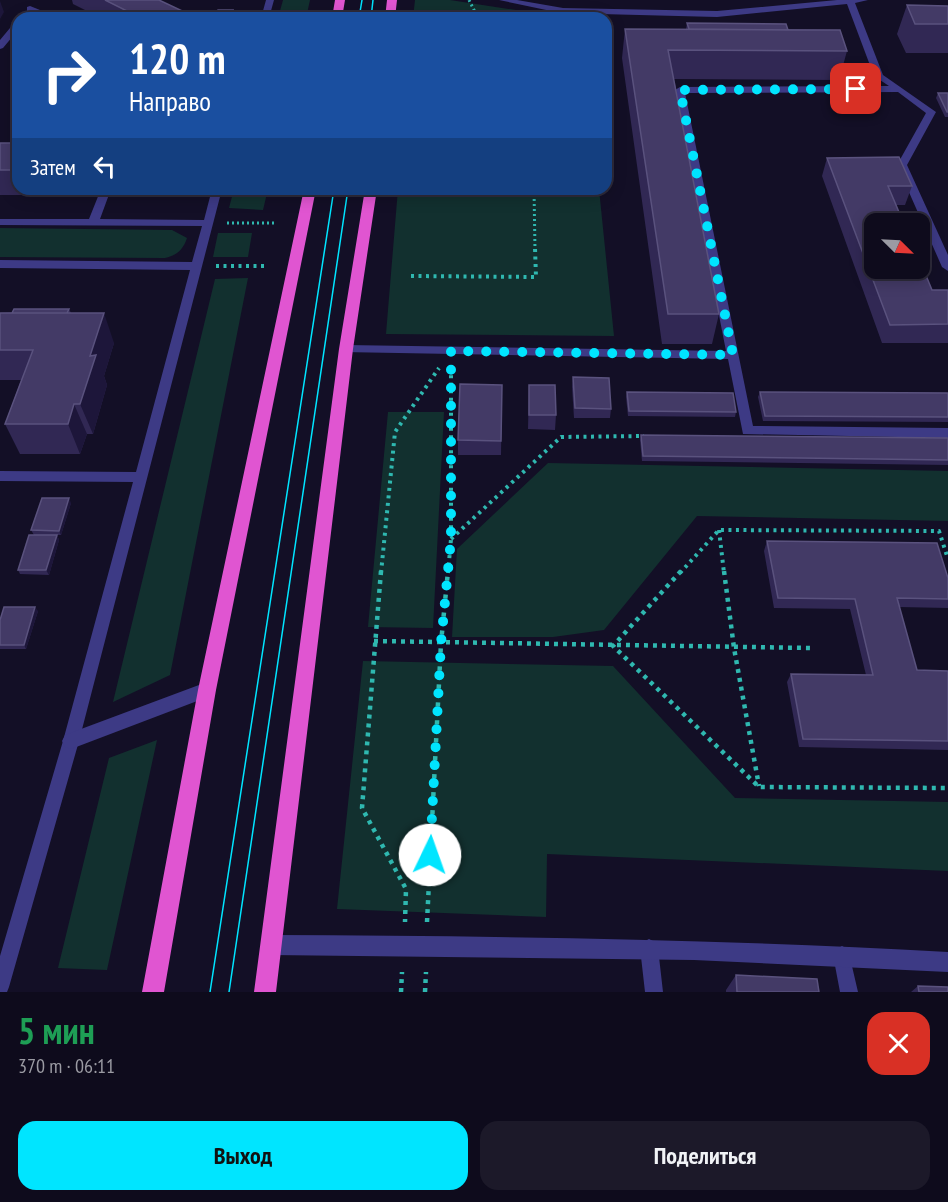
<!DOCTYPE html>
<html lang="ru">
<meta charset="utf-8">
<style>
:root{--surface:#0e0b1c;--page:#1c1929;--text:#f1f3f6;--muted:#9b9ba3;--line:#2e2b3b;--accent:#00e5ff}
body{margin:0;font-family:"PT Sans Narrow",sans-serif;background:var(--page);color:var(--text);height:100vh;display:flex;flex-direction:column;font-size:22px;white-space:nowrap}
*{box-sizing:border-box;margin:0}
p{font-size:20px;color:var(--muted)}
.icon{flex:none;width:33px;height:33px;fill:none;stroke:currentColor;stroke-width:2;stroke-linecap:round;stroke-linejoin:round}
.map{position:relative;height:992px;overflow:hidden}
.side{display:flex;flex-direction:column;background:var(--surface);flex:1}
.side>*{flex:none}
.guide{position:absolute;left:12px;top:12px;width:600px;height:183px;border-radius:18px;box-shadow:0 3px 15px #0003,0 0 0 2px var(--line);background:#1a4fa0;color:#fff;overflow:hidden}
.needle{width:39px;rotate:114deg}
.buttons{position:absolute;left:864px;top:213px;display:grid;gap:12px}
.buttons a{display:grid;place-items:center;width:66px;height:66px;border-radius:12px;background:var(--surface);box-shadow:0 3px 15px #0003,0 0 0 2px var(--line);font-size:30px}
.pin{position:absolute;display:grid;place-items:center;width:51px;height:51px;color:#fff;margin:-26px;border-radius:12px;box-shadow:0 3px 9px #0006}
.me{position:absolute;width:66px;margin:-33px;rotate:3deg;stroke-linejoin:round;filter:drop-shadow(0 0 4px #0008)}
.turn{display:flex;align-items:center;gap:21px;height:126px;padding:0 18px;font-size:27px}
.turn .icon{width:78px;height:78px;stroke-width:2.5}
.turn b{display:block;font-size:42px;line-height:51px}
.then{display:flex;align-items:center;height:57px;padding:0 18px;background:#0003;gap:12px;font-size:22px}
.round{display:grid;place-items:center;flex:none;width:63px;height:63px;border-radius:18px;background:var(--page)}
.headline{display:flex;align-items:center;justify-content:space-between;height:102px;padding:0 18px}
h1{font-size:36px;font-weight:700;line-height:45px;color:#1e9e55}
.primary-button{display:flex;gap:12px;margin-top:auto;padding:12px 18px}
.primary-button a{flex:1;height:69px;border-radius:18px;background:var(--accent);color:#111;font-size:24px;font-weight:700;line-height:69px;text-align:center}
.primary-button a+a{background:var(--page);color:var(--text)}
.map>svg:first-child{display:block}
</style>
<div class="map">
<svg width="948" height="992" viewBox="0 0 948 992">
<rect width="100%" height="100%" fill="#130f26"/>
<path fill="#12302f" d="M283,0H310L306,18H278Z
M415,0H450L568,18H413Z
M234,189H268L263,210L229,208Z
M398,189H599L614,336L386,334Z
M0,228L172,230L187,238C183,250 177,255 165,258L0,257Z
M218,233H252L248,257H213Z
M248,278L170,675L113,702L215,279Z
M388,412H444L433,628L368,627Z
M548,463L948,471V521L697,516L604,630L553,637H452L457,549Z
M363,661L613,666L735,798L948,802V871L547,854L546,917L337,909Z
M157,740L107,970L58,968L109,758Z"/>
<g fill="none" stroke-linecap="round" stroke-linejoin="round">
<path stroke="#2fb8b0" stroke-width="3" stroke-dasharray="2 3" stroke-linecap="butt" d="M469,0L478,18
M534,189L535,250
M227,223H275"/>
<path stroke="#2fb8b0" stroke-width="4" stroke-dasharray="3 4.5" stroke-linecap="butt" d="M216,266H266
M411,276L536,277L535,248
M719,530L724,573
M451,539L561,437L644,436
M381,573L395,432L439,368
M448,573L451,539V370
M680,573L719,530L939,531L948,559"/>
<path stroke="#2fb8b0" stroke-width="4.5" stroke-dasharray="4 5" stroke-linecap="butt" d="M381,571L362,808L406,889L405,922
M681,571L613,646L759,787L948,788
M724,571L734,648L759,786
M374,641L811,648
M427,922L441,643L448,571
M401,992L402,972
M425,992L426,972"/>
<path fill="#3d3a85" fill-rule="evenodd" d="M266,0H274L269,18H261Z
M499,0H517L563,8L717,11L837,0H868L855,3L883,75L936,112L907,165L948,255V271L942,267L897,165L926,113L898,92L685,93L753,426L948,428V438L743,434L728,359L342,352L340,349L346,345L726,351L675,90L680,87L889,86L874,76L847,4L717,17L561,13L545,18H531L551,11Z
M30,6L55,16L56,18H44L27,11V7Z
M18,21V30L3,48L0,49V40L15,22Z
M101,189H111L100,219L204,220L212,189H222L79,741L9,987L7,992H0V956L63,741L133,482L0,481V471L136,472L190,270L0,268V260L192,262L202,226L0,225V219H89Z
M649,939L655,942L658,948L663,992H645L640,948L643,942Z
M842,946L848,949L858,992H840L833,955L836,949Z"/>
<path fill="#3d3a85" fill-rule="evenodd" d="M207,682L213,685L216,690L213,695L71,749L65,747L62,741L65,735Z
M271,935C497,936 722,939 948,952V972L694,960L271,955L264,952L261,945L264,938Z"/>
<path fill="#e055d1" fill-rule="evenodd" d="M335,0H345L342,18H332Z
M387,0H397L395,18H385Z
M304,189H316L216,690L164,992H142L198,690Z
M365,189H377L353,349L276,992H254L339,349Z"/>
<path stroke="#00e5ff" stroke-width="1.5" d="M359,18L362,0
M371,18L373,0
M210,992L334,189
M229,992L348,189"/>
</g>
<path fill="#312854" d="M72,0H159L193,18H101L73,4Z
M907,5L948,6V53H906L897,34Z
M687,23L788,30L847,51L839,80L674,79L719,314L712,344H662L622,58L625,29H686Z
M938,93H948V117H945L936,98Z
M0,143H18V189H70L68,195H0Z
M827,158L912,186L905,205H896L932,290H948V343H882L822,176Z
M123,189H164L163,191H124Z
M69,309L71,313L114,343L104,376L107,385L93,434H87L80,454H20L5,424L21,380H0V313Z
M573,377L611,409L610,418H574L572,387Z
M502,385L501,455H458V440Z
M529,385L556,415L555,430L528,429Z
M627,392L736,412L735,417L628,416L626,397Z
M760,392L948,393V422L763,421L758,397Z
M641,435L948,438V465L642,461L640,440Z
M71,503L61,535H34L31,530Z
M57,535L59,540L49,575L20,574L18,570Z
M767,541L948,578V608L899,607L917,670L948,671V750L799,747L787,682L791,674L866,675L850,609L774,608L764,551Z
M38,611L26,649H0V620Z
M736,975L819,992H726V990Z
M918,986L948,992H911Z"/>
<path fill="#1d163a" d="M0,1L4,12L0,19Z
M66,189H70L68,195Z
M104,313L114,343L104,376L107,385L93,434L80,404L90,356Z
M74,404L87,434L80,454L68,424Z
M69,498L71,503L61,535L59,531Z
M57,535L59,540L49,575L46,570Z
M35,607L38,611L26,649L24,645Z"/>
<path fill="#433a66" stroke="#5a527e" stroke-width="1.5" d="M105,0H159L193,16L189,18H141Z
M907,5L948,6V24H915Z
M218,10H233L230,18H215Z
M687,23L786,24L788,30L689,29Z
M625,29L840,30L847,51L668,50L719,314H668Z
M938,93H948V112H947Z
M0,143H18V170H0Z
M899,157L912,186H888L904,224H874V268H920V261L932,290H948V324L890,325L827,158Z
M14,309H69L67,313H12Z
M0,313H104L90,356L96,355L80,404H74L68,424H5L33,350H0Z
M573,377L609,378L611,409L575,408Z
M460,384L502,385L501,441L458,440Z
M529,385H555L556,415H529Z
M627,392L733,393L736,412L629,411Z
M760,392L948,393V417L765,416Z
M641,435L948,438V460L643,456Z
M42,498H69L59,531L31,530Z
M29,535H57L46,570H18Z
M767,541L937,543L948,578V599L897,598L917,670L948,671V741L803,739L791,674L873,675L855,599L778,598Z
M4,607H35L24,645H0V620Z
M736,975L817,979L819,992H737Z
M918,986L948,987V992H919Z"/>
<g fill="none" stroke-linecap="round" stroke-linejoin="round">
<path stroke="#00e5ff" stroke-width="10" stroke-dasharray="0 18" d="M430,855L441,643L451,539V351L733,355L680,90L856,89"/>
</g>
</svg>
<div class="buttons">
<a><svg class="needle" viewBox="-14 -14 28 28"><path d="M0-13l5 13h-10z" fill="#e53935"/><path d="M0 13l5-13h-10z" fill="#9b9ba3"/></svg></a>
</div>
<div class="pin" style="left:856px;top:89px;background:#d93025"><svg class="icon" aria-label="arrive" viewBox="0 0 24 24"><path d="M6 21V4h12l-3 4 3 4H6"/></svg></div>
<svg class="me" style="left:430px;top:855px" viewBox="-20 -20 40 40"><circle r="19" fill="#fff"/><path d="M0-13L10 11 0 6-10 11z" fill="#00e5ff"/></svg>
<div class="guide">
<div class="turn"><svg class="icon" aria-label="right" viewBox="0 0 24 24"><path d="M7 20v-9h11M14 6l5 5-5 5"/></svg><div><b>120 m</b>Направо</div></div>
<div class="then">Затем<svg class="icon" aria-label="left" viewBox="0 0 24 24"><path d="M17 20v-9H6M10 6l-5 5 5 5"/></svg></div>
</div>
</div>
<section class="side">
<div class="headline"><div><h1>5 мин</h1><p>370 m · 06:11</p></div><a class="round" style="background:#d93025;color:#fff"><svg class="icon" aria-label="close" viewBox="0 0 24 24"><path d="M6 6l12 12M18 6L6 18"/></svg></a></div>
<div class="primary-button"><a>Выход</a><a>Поделиться</a></div>
</section>
